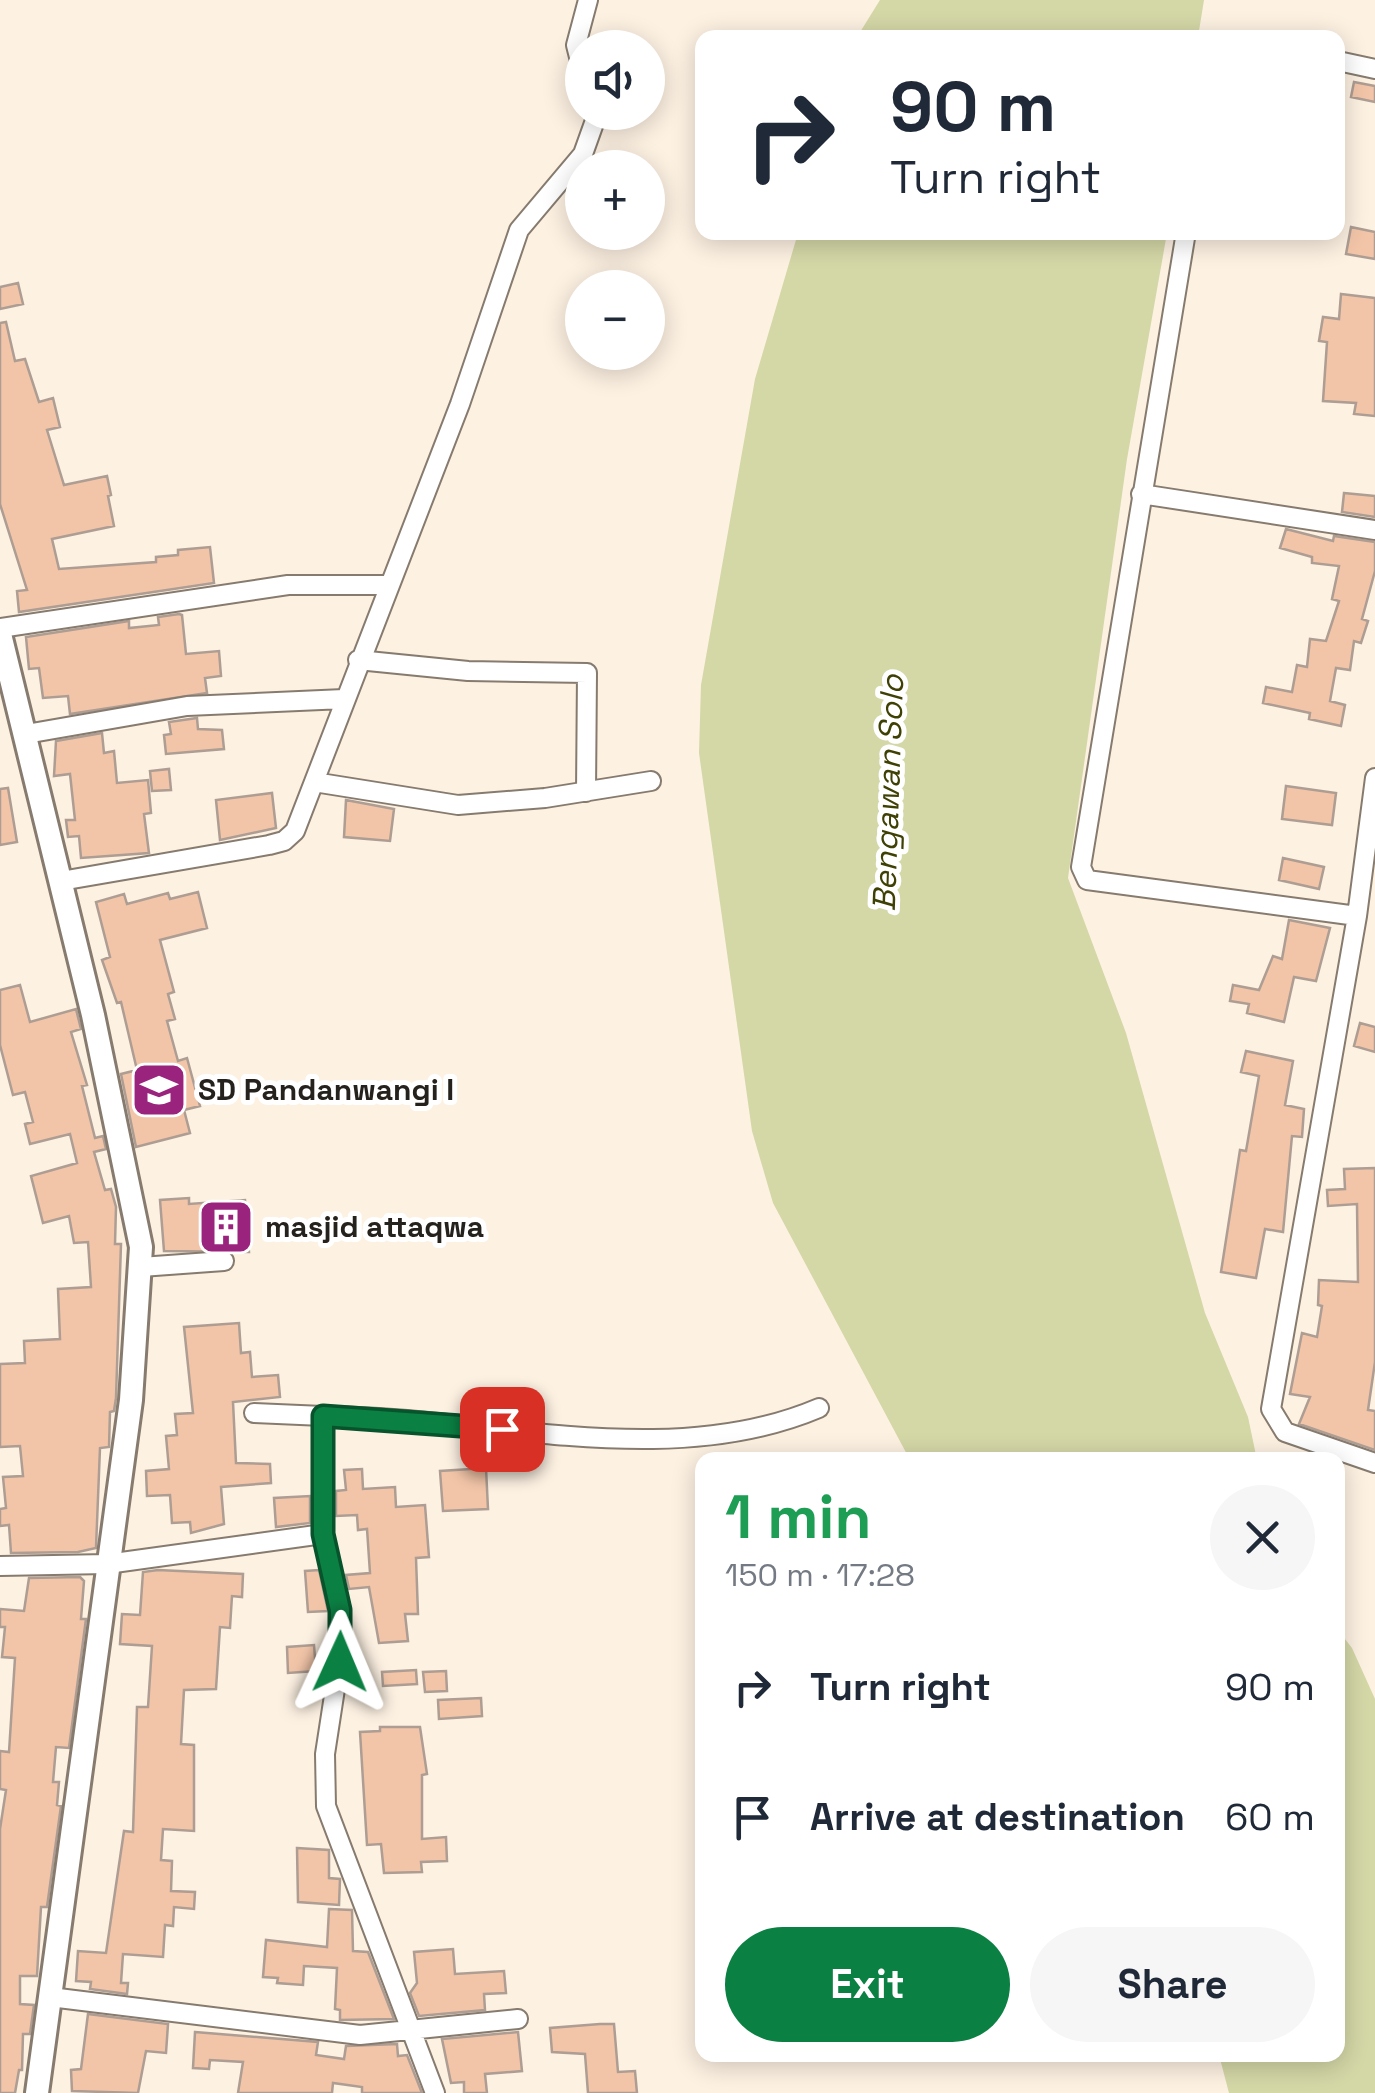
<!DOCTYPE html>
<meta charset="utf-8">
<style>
:root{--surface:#fff;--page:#f6f6f7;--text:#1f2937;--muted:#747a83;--accent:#0b8043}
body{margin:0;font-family:"Space Grotesk",sans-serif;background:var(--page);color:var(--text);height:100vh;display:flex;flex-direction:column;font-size:38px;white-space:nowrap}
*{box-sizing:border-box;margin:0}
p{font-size:32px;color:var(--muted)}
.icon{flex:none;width:55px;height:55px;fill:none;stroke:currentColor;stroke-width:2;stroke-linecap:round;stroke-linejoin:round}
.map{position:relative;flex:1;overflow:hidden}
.panel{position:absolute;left:695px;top:1452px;width:650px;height:610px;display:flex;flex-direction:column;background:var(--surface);border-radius:20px;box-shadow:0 5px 25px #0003}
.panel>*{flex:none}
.guide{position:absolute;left:695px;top:30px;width:650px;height:210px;border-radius:20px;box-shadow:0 5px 25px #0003;background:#fff;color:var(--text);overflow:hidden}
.tools{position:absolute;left:565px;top:30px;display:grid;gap:20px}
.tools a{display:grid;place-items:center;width:100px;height:100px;border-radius:50%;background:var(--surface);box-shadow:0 5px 25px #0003;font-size:50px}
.pin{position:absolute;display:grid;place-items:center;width:85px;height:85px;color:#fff;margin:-42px;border-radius:20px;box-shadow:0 5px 15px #0006}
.me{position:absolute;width:110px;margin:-55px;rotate:1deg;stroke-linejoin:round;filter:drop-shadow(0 0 8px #0008)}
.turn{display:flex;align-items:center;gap:35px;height:210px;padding:0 30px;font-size:45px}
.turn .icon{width:130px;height:130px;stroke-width:2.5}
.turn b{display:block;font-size:70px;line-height:85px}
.round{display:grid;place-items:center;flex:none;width:105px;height:105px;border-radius:52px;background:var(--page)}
.overview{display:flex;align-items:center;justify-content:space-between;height:170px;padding:0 30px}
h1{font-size:60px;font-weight:600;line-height:75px;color:#1e9e55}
.cta{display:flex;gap:20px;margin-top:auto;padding:20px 30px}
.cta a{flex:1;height:115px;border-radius:60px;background:var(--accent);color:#fff;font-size:40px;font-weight:600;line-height:115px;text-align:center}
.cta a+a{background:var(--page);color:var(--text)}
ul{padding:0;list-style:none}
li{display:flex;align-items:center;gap:30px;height:130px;padding:0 30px}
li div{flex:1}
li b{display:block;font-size:38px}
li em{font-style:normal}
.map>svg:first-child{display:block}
</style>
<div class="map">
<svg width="1375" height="2093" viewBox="0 0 1375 2093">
<rect width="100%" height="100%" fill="#fdf1e2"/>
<path fill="#d4d7a6" d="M880,0H1204L1198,37H857Z
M798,233H1167L1127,459L1068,878L1126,1033L1205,1313L1248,1417L1257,1460H910L773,1203L752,1131L699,753L701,685L755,379Z
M1338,1630L1352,1648L1375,1699V2093H1229L1219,2055H1338Z"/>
<path fill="#f2c5a8" stroke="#ad9d93" stroke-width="2.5" d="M1354,82L1375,86V102L1351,97Z
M1351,227L1375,232V259L1346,254Z
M18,283L23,304L0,309V287Z
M1341,294L1375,298V416L1354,414L1356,403L1323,401L1327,342L1319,341L1323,317L1339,319Z
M6,322L15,361L25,359L39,402L53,398L60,427L47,430L64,485L107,476L111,495L108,496L114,526L52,539L59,569L156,562V557L178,555V550L210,547L214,583L19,612L17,591L27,590L0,504V323Z
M1344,493L1375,496V517L1342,512Z
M1286,529L1333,541L1334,536L1375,542V571L1362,619L1368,621L1361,643L1354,641L1350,670L1336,668L1330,701L1345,705L1341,726L1309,719L1310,713L1263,703L1266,687L1292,692L1297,665L1307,667L1310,639L1326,641L1339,601L1332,599L1339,566L1312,563V557L1280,548Z
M179,614L182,615L186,654L219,651L221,676L205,678L207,693L70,714L68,696L43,698L39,668L29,669L26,637L129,621V628L159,625L158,617Z
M197,718L198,729L222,730L224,749L166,754L164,735L171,734L169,722Z
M102,733L104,753L114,751L117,783L148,780L151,813L144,814L149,853L81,858L79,836L68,837L66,820H75L70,774L54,776L56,741Z
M169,769L171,790L152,791L150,771Z
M1286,786L1336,793L1332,825L1282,819Z
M8,788L17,842L0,845V789Z
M272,793L276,828L220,840L216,800Z
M346,800L394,809L390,841L344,837Z
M1283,858L1324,867L1319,889L1279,880Z
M198,892L207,928L160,940L174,992L168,994L175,1019L167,1021L178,1061L187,1058L200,1106L184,1110L190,1133L136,1147L121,1074L137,1070L121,1002L117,1003L102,960L110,957L96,902L124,894L127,904L168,893L170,899Z
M1289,920L1330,928L1316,981L1294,977L1284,1022L1247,1013L1249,1004L1230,1001L1233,985L1259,990L1273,956L1282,959Z
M20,985L30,1022L76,1009L81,1029L71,1032L87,1085L82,1086L95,1138L103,1136L106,1149L94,1152L105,1190L111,1189L116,1207L115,1244H121L116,1398L114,1411L110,1412L109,1447L100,1448L96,1548L78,1552L11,1553L9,1525L0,1526V1509L6,1508L3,1477L23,1476L20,1446L0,1447V1364L25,1363L24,1341L60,1339L58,1289L91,1287L88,1242L74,1243L69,1216L43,1223L31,1176L77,1163L70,1134L30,1144L25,1124L33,1122L25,1092L13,1095L0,1045V990Z
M1360,1023L1375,1027V1052L1354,1046Z
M1246,1051L1293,1061L1285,1105L1304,1109L1302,1137L1292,1136L1283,1232L1265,1229L1256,1278L1221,1272L1240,1150L1246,1151L1259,1076L1241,1072Z
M1375,1168V1362L1368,1410L1375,1411V1450L1299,1424L1310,1397L1290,1394L1302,1333L1317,1337L1322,1306L1318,1305L1319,1280L1358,1282L1357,1204L1328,1206L1327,1190L1345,1189L1344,1169Z
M189,1198V1204L245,1200L249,1252L164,1251L160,1200Z
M239,1323L241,1353L250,1352L252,1377L278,1375L280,1397L233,1402L236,1463L270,1464L271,1483L221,1487L224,1524L191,1533L190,1522L172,1523L170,1495L147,1496L146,1471L169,1469L166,1436L177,1435L175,1414L193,1413L184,1327Z
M486,1468L488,1509L443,1511L440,1471Z
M362,1469L363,1489L395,1487L396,1507L425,1505L429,1557L416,1558L418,1614H405L408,1641L379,1643L369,1587L349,1589L346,1575L370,1573L367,1529L358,1530L357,1515L336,1516V1491L346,1490L344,1470Z
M310,1496V1523L276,1527L274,1498Z
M158,1570L243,1574L242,1597L232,1596L230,1628L220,1627L216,1689L184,1690L181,1744L194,1745V1831L163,1829L161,1860L172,1861L171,1891L195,1892L194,1909L174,1907L173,1926L165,1925L163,1957L123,1954L121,1983H128L127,1994L90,1989L91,1982L76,1981L78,1951L106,1953L124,1831L133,1832L137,1707H148L152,1646L120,1644L122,1614L140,1615L143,1572Z
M319,1570L328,1611L308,1612L305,1571Z
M80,1577L84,1581L81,1619H86L69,1748L56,1747L53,1782H59L57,1805L61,1806L47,1907H41L37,1976H20V2004L34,2005L30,2034H23L22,2070H19L15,2093H0V1829L6,1790L0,1789V1751L9,1752L15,1658L2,1657L5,1627H0V1609L24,1611L29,1578Z
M314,1645L316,1671L288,1673L287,1647Z
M416,1670L417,1684L383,1686L382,1672Z
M446,1671L447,1691L425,1692L423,1672Z
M481,1698L482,1716L439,1719L438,1700Z
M380,1727H420L427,1774L422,1775V1839L446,1837L447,1861L421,1862L422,1872L384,1873L381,1844L367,1845L360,1732L380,1731Z
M297,1848L329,1850V1878L340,1879L339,1905L298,1902Z
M329,1909L352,1910L353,1951L368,1952L394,2019L340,2020V2010L335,2009L337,1968L304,1966L303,1985L277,1983L278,1978L263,1977L266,1940L327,1947Z
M453,1949L455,1974L504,1971L506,1993L484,1994L485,2010L419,2016L410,1993L417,1983L414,1952Z
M88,2014L168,2024L166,2053L146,2051L138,2093L72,2091L71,2070L81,2069Z
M600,2024H614L618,2072L635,2071L637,2093H588L585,2054L552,2052L550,2028Z
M195,2032L318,2042L316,2055L344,2059L346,2046L397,2044L398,2056L407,2055L422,2093H362V2087L333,2083L332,2093H238L243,2062L210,2060L209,2069L193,2068Z
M518,2032L522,2071L485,2074L487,2093H464V2082L451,2083L442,2039Z"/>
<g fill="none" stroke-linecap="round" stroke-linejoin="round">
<g stroke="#867b6e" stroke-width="22">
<path id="minor" d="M1338,61L1375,69
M582,69L576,45L588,0
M1186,232L1081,867L1087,880L1357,916
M1141,494L1375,530
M0,628L288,585H386
M358,660L468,671L587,673L586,792
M26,734L187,706L344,699
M1375,778L1357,916L1271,1409L1285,1432L1375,1463
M314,782L458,805L545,798L651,781
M61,881L269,845L284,841L295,831L460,404L519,230L583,154L598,112
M141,1267L224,1261
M254,1413L323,1416
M323,1534V1416C483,1416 666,1473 819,1408
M0,1566L107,1564L323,1534L341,1610L339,1663L325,1754L326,1806L435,2093
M50,1997L360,2035L518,2019"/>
</g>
<g stroke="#867b6e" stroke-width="28">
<path id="tertiary" d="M0,634L93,1015L141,1247L131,1400L37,2093"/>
</g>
<use href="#minor" stroke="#fff" stroke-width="18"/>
<use href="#tertiary" stroke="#fff" stroke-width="22"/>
</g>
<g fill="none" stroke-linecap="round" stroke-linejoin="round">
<g stroke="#07532c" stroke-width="25">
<path id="route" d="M340,1662V1610L323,1534V1416L502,1429"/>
</g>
<use href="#route" stroke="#0b8043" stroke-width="18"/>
</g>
<defs>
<g id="school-square" transform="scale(2.875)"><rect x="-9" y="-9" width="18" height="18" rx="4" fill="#9a237d" stroke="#fff"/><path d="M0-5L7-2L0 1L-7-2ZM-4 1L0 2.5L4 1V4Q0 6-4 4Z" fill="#fff"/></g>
<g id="building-square" transform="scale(2.875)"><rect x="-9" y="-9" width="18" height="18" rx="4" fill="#9a237d" stroke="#fff"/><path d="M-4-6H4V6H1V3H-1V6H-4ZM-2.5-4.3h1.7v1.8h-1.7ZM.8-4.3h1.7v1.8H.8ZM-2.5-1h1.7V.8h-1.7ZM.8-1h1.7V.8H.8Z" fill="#fff"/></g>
</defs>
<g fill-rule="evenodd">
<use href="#school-square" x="159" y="1090"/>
<use href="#building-square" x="226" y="1227"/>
</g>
<g text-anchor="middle" stroke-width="10" stroke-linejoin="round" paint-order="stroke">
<g font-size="30" font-weight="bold" fill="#25211c" stroke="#fff" text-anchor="start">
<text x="198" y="1100">SD Pandanwangi I</text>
<text x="265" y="1237">masjid attaqwa</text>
</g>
<g font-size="32" font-style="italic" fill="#3f4004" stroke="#fff">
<text transform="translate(888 793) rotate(-88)" y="11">Bengawan Solo</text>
</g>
</g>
</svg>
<div class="tools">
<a><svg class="icon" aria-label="sound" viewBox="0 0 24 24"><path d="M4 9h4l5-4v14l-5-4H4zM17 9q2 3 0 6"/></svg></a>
<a>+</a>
<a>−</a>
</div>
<div class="pin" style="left:502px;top:1429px;background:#d93025"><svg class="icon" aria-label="arrive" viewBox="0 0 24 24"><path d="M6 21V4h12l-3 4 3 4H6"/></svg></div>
<svg class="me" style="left:340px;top:1662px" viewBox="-20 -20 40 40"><path d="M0-17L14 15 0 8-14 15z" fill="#0b8043" stroke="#fff" stroke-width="4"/></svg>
<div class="guide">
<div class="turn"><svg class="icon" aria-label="right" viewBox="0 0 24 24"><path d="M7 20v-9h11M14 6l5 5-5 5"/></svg><div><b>90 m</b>Turn right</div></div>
</div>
<section class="panel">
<div class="overview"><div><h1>1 min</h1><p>150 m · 17:28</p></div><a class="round"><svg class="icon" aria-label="close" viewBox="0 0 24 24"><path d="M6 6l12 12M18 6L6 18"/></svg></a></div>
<ul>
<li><svg class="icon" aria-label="right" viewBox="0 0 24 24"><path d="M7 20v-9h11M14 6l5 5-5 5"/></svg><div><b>Turn right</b></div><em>90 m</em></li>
<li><svg class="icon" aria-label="arrive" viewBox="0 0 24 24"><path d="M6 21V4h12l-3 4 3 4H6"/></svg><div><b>Arrive at destination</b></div><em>60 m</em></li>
</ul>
<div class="cta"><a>Exit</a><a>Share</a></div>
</section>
</div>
